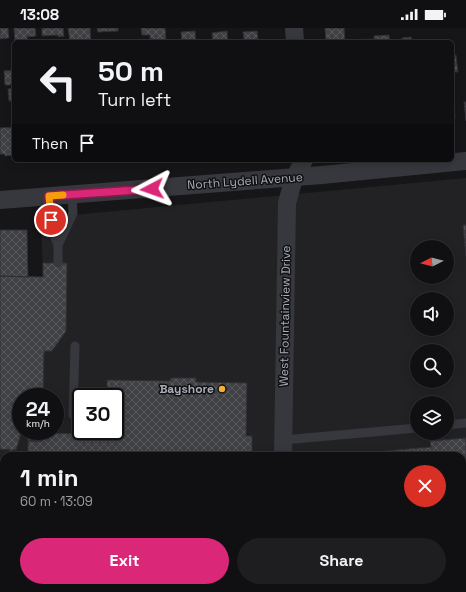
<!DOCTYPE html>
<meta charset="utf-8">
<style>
:root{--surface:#101012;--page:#1e1e20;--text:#f1f3f6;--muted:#9c9d9f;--line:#303032;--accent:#db2777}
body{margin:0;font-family:"Space Grotesk",sans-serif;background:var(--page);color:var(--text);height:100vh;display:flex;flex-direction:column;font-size:15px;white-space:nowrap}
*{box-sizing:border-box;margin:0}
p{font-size:13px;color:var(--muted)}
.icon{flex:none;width:22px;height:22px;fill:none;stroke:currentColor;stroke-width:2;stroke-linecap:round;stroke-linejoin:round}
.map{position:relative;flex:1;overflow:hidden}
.sheet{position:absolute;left:0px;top:424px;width:466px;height:140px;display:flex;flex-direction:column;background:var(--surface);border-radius:12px 12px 0 0;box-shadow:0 2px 10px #0003,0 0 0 1px var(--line)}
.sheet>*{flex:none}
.top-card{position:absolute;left:12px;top:12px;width:442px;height:122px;border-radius:6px;box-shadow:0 2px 10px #0003,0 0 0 1px var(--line);background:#101012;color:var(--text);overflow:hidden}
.needle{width:26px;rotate:264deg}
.tools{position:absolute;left:410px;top:212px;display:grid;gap:8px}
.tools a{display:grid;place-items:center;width:44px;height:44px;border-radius:50%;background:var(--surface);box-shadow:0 2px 10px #0003,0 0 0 1px var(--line);font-size:20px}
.speed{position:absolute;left:12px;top:360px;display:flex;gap:8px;font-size:20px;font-weight:700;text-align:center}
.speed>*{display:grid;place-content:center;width:52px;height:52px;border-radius:50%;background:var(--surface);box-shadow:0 2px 10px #0003,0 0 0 1px var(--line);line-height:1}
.speed small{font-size:10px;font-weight:400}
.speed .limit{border:2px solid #111;border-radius:6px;background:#fff;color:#111}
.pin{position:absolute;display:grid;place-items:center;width:34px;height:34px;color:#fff;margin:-17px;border:2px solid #fff;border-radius:50%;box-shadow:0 1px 4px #0007}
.me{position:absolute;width:44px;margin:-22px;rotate:266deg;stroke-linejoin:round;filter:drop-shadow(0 0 3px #0008)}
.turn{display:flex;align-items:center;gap:14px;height:84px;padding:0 20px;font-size:18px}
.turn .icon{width:52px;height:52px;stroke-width:2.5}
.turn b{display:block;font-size:28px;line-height:34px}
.then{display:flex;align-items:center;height:38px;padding:0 20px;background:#0003;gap:8px;font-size:15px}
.round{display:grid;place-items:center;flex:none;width:42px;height:42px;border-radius:21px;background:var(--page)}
.summary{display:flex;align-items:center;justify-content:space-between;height:68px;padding:0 20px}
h1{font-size:24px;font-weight:700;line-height:30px}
.button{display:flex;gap:8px;margin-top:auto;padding:8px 20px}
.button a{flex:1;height:46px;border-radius:24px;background:var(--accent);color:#fff;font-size:16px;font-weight:700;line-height:46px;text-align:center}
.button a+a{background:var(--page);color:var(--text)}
.status{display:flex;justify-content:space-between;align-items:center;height:28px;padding:0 20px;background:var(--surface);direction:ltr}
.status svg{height:11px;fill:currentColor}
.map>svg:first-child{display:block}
</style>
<div class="status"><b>13:08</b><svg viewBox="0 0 49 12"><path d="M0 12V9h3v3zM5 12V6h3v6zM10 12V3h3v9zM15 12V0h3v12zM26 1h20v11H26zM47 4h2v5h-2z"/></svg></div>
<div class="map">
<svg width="466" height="564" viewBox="0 0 466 564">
<defs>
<pattern id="building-cross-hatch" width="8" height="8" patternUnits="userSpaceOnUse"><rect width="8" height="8" fill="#404145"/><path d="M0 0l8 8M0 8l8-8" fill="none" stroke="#595a5e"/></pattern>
</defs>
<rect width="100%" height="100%" fill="#161618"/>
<path fill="#222225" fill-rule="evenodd" d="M466,150V564H0V248L43,249L41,190ZM417,219H447V249H417ZM417,271H447V301H417ZM417,323H447V353H417ZM21,369H55V403H21ZM81,369H115V403H81ZM417,375H447V405H417ZM4,428H462V560H4Z"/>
<path fill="url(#building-cross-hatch)" stroke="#303034" d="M0,0H8L9,10L0,11Z
M14,0H35L36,8L27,9L28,14H15Z
M42,0H63L64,8L58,9V7L42,8Z
M68,0H90L91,14H70Z
M97,0H118V3L98,4Z
M141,0H165L166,13L153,14V11H150V7H142Z
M325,0H344L345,12L326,13Z
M195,3L196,14H182L181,4Z
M227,3L228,14H213L212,5Z
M257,3L258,11L244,13L243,4Z
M389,7L390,14H374V8Z
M411,9L412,14H402V10Z
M372,11V14H355V12Z
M452,27H456L458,44H452Z
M14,42V57H5L4,43Z
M14,60V73H9L8,61Z
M452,70H454L455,90H452Z
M464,74H466V93Z
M14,99V127L5,128L4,126H0V100Z
M463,197H466V228Z
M0,202H27L28,249L0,248Z
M43,235H67L66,303L52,323H44L43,369H21V403H42V413H28L27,406H21L16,422L0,421V248L43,249Z
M171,350H196V354L247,355L246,408H252V428H28V413H42V405L106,406V403H115V369H107V352L170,353Z
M466,410V564H303V560H462V428H329L431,419L430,413Z
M4,510V560H258V564H0V511Z"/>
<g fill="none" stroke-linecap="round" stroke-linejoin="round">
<path stroke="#3d3f44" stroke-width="2.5" stroke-dasharray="2 3" stroke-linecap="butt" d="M11,428V421
M0,487L4,490
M0,498L4,497
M0,506L4,505"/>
<path stroke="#37383d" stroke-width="9" d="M49,168L52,203L58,217V235
M58,217L73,185L72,167
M73,387L75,318
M447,397L466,395
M283,412L417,400"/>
<path stroke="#37383d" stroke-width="18" d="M294,0L295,14
M0,172L322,147L466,133
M283,428L287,175L294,150L304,132
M281,564V560"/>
</g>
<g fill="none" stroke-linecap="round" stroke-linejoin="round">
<g stroke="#8e194d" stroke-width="10">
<path id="route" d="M51,192L49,168L152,161"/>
</g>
<use href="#route" stroke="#db2777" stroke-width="7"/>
<path stroke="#f59e0b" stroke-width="7" d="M50,179L49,168L63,167"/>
</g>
<circle fill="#f2b134" stroke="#111113" stroke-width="1.5" cx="222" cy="361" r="4"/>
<g text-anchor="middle" stroke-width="3" stroke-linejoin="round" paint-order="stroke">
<g font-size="12" fill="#a8adb8" stroke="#111113">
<text transform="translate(245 153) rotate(-4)" y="4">North Lydell Avenue</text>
<text transform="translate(285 288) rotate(-89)" y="4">West Fountainview Drive</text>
</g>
<g font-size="12" font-weight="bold" fill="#a8adb8" stroke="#111113" text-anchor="end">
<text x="214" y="365">Bayshore</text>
</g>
</g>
</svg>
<div class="tools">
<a><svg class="needle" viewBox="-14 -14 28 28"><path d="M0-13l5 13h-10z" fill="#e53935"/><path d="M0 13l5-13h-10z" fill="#9c9d9f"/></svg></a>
<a><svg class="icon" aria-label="sound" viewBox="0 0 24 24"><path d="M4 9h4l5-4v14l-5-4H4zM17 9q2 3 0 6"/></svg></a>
<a><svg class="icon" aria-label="search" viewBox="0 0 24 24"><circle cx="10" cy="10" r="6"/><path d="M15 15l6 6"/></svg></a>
<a><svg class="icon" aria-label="layers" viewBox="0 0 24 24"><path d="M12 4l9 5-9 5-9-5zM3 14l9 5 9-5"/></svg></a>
</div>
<div class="speed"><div>24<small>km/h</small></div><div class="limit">30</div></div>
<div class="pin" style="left:51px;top:192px;background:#d93025"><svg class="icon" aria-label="arrive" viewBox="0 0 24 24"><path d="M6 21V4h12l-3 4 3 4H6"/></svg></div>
<svg class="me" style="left:152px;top:161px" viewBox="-20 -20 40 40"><path d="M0-17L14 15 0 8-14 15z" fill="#db2777" stroke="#fff" stroke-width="4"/></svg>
<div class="top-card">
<div class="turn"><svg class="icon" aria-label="left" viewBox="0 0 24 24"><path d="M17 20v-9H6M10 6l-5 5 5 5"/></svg><div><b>50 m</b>Turn left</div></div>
<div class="then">Then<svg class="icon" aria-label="arrive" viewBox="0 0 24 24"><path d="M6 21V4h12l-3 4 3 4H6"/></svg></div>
</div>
<section class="sheet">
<div class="summary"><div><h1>1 min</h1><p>60 m · 13:09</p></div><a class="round" style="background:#d93025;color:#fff"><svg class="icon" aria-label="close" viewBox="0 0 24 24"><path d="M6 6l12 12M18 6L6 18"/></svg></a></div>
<div class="button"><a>Exit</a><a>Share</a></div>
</section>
</div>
